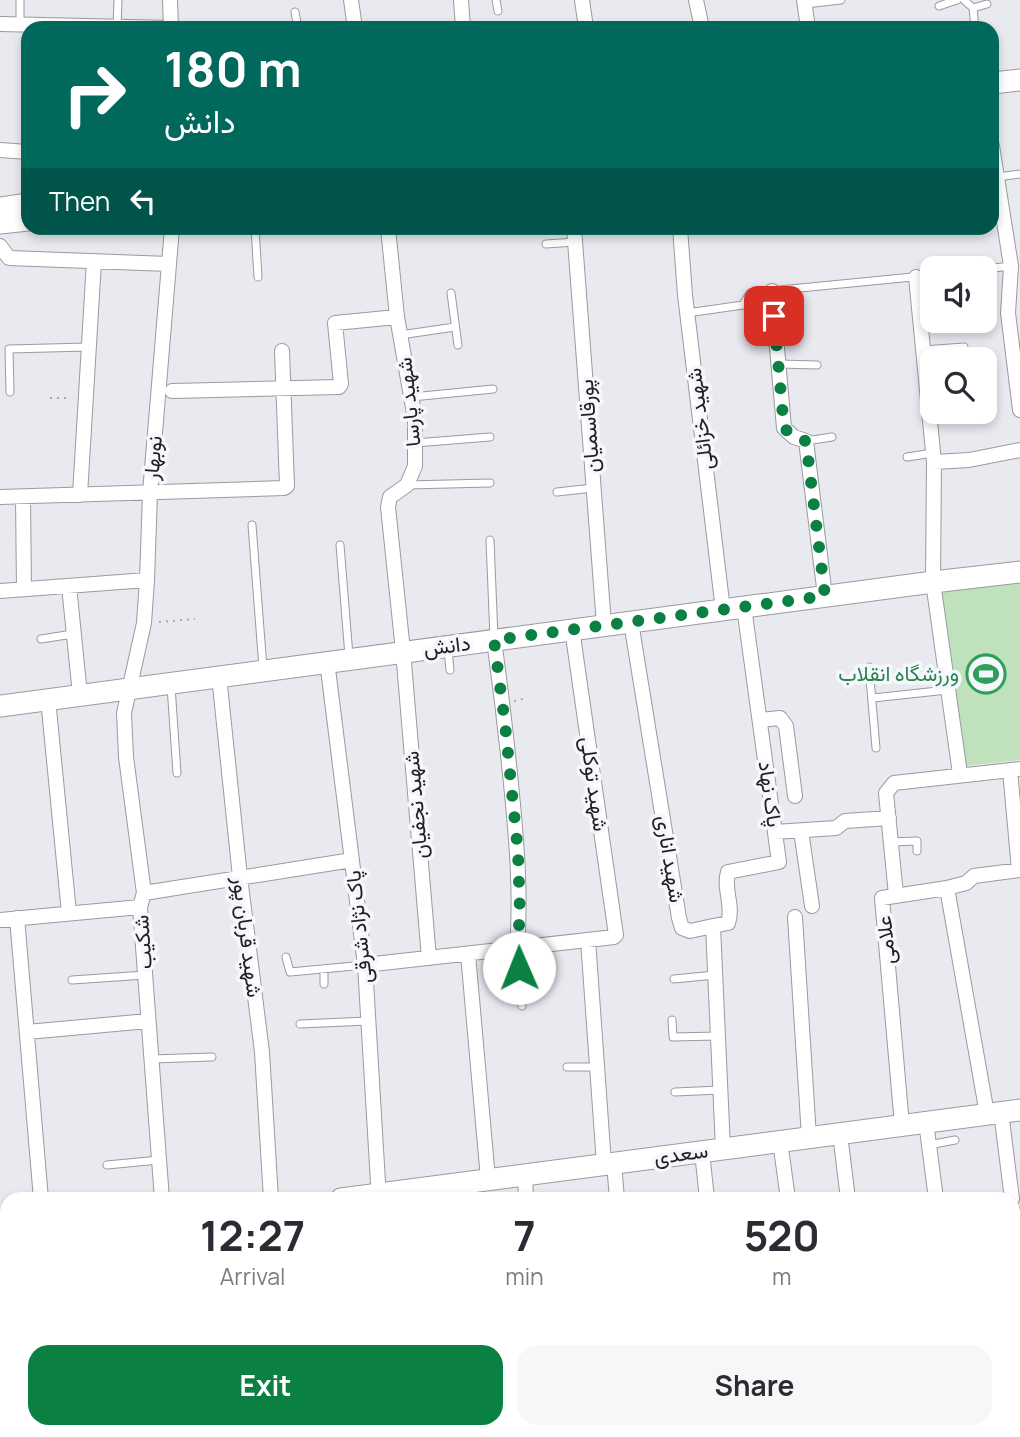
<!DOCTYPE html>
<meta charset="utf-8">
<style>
:root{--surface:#fff;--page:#f7f7f7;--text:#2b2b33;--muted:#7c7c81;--accent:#0b8043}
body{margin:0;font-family:Manrope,Vazirmatn,sans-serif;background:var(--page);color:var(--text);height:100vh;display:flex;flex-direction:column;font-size:26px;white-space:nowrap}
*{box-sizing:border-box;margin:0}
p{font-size:23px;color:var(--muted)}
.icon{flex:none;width:38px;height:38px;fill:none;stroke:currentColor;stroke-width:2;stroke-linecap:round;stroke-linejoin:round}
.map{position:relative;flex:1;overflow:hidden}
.drawer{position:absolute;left:0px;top:1192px;width:1020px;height:247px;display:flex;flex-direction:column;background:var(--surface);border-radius:21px 21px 0 0;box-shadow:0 4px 10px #0003}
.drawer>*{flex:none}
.banner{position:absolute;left:21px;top:21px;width:978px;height:214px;border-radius:21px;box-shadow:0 4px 10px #0003;background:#00695c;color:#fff;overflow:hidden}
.tools{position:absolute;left:920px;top:256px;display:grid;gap:14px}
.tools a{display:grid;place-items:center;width:77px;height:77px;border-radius:14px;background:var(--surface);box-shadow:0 4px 10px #0003;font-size:35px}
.pin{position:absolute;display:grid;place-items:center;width:60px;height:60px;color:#fff;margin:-30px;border-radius:14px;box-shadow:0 4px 10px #0006}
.me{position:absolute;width:77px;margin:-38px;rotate:359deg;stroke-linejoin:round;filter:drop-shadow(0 0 5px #0008)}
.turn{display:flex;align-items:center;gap:24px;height:147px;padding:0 28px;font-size:32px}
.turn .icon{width:91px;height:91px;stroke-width:2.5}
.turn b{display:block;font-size:49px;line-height:60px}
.then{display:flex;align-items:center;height:66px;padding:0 28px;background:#0003;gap:14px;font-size:26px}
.eta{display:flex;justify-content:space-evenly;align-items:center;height:119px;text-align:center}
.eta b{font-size:42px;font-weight:700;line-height:49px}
.primary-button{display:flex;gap:14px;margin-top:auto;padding:14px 28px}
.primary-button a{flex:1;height:80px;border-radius:21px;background:var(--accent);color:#fff;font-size:28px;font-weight:700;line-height:80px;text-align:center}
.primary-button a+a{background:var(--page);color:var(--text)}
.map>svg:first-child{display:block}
</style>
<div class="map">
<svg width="1020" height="1437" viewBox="0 0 1020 1437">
<rect width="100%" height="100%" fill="#e9e9f0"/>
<path fill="#bfe2bd" d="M1020,580V760L964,766L939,589Z"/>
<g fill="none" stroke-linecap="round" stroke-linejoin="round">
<g stroke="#9a9aa0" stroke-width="9">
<path id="lane" d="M496,0L498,11
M964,0L973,8L975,28
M805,4L841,0
M939,6L957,0
M973,8L987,4
M295,12L298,28
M20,24V0
M117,27L118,0
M997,177L1020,174
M992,220L1003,218
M255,228L258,277
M823,228V230
M546,244L575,242
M985,269L1011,266
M451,293L458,345
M687,313L743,305L750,293L933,275
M400,335L455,327
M923,350L964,347
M779,364L817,365
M10,392L9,349L88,347
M412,397L493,389
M806,441L832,437
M415,443L490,437
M907,457L933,453
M407,485L490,483
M557,492L593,488
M252,525L263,668
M490,540L494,638
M340,545L349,656
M41,639L73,634
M448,650L450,670
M869,667L876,748
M171,686L177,773
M873,698L947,690
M891,842L917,841V851
M517,948L522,1006
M286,957L290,972L365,965
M674,979L715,975
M72,980L145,975
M324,984V969
M672,1020L673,1037L718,1036
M300,1024L368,1021
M152,1059L212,1057
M567,1067H597
M675,1092L720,1090
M929,1145L955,1140
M107,1165L159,1160
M0,1272L7,1328
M715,1432L716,1437"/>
</g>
<g stroke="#9a9aa0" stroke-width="16">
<path id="street" d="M170,0L171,28
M351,0L355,28
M461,0L463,28
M582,0L586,28
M696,0L702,28
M804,0L808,28
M0,24L171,28
M992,146L1011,266L1008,313L1020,410
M0,150L28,152
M388,228L397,317L415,419V466L407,485L390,497L388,507L403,651L429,958
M574,228L604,625
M680,228L685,295L723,610
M0,246L9,258L169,264
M916,277L934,462L933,582L960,774
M772,291L784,428L794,437L806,441L825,596
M172,391L339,387L341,384L335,323L397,317
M934,462L969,460L1020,450
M80,495L94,261
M0,497L284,488L287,486L282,351
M23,497L24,589
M69,586L80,695
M0,591L147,580
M631,622L679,918L682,928L690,931L713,926L723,1149
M494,640C501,691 507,742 512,794C517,846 521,896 517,948
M327,661L365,965L379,1199
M219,676L240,877L262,1052L271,1199
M48,699L69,913
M760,720L780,718L786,726L795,796
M1010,770L1019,870
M801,831L812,906
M775,832L836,828L845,821L889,818
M947,888L987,1114
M144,893L352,860
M896,895L886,793L894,783L1020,769
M795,917L809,1137
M17,918L41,1199
M0,920L140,907
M713,926L728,923C734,906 723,889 728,872L779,862L744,607
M588,940L604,1164
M468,954L488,1179
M365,965L614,937L616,935L572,629
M27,1032L148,1021
M1001,1112L1012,1199
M926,1122L936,1199
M902,1125L882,898L947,888L966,883L974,876L1020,870
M840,1134L848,1199
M780,1141L788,1199
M702,1152L707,1199
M614,1163L617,1199
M525,1175L526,1199
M162,1199L140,907L144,893L126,757L124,713L144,623L147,580L150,493L172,228
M1013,1212L1020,1267
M0,1423L7,1422
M49,1432V1437
M95,1432L96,1437
M177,1432L178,1437
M290,1432V1437
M400,1432L401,1437
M528,1432L529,1437
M604,1432V1437
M820,1432V1437
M962,1432L963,1437"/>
</g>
<g stroke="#9a9aa0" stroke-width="23">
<path id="secondary" d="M992,83L1020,80
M0,208L28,204
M0,223L28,220
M0,706L933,582L1020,572
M341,1199L1020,1110
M0,1243L7,1242"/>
</g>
<path stroke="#a8a8ae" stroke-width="2" stroke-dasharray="2 5" stroke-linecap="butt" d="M50,398H71
M159,622L195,619
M514,701L523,699"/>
<use href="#lane" stroke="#fff" stroke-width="7"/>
<use href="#street" stroke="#fff" stroke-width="14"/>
<use href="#secondary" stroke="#fff" stroke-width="21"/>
</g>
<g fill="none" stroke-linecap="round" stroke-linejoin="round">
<path stroke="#0b8043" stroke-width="12" stroke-dasharray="0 21.6" d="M519,968L517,948L520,914L518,852L505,724L494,640L825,596L806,441L794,437L784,428L774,316"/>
</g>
<defs>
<g id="stadium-ring" transform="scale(2.0125)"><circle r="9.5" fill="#f6f7fd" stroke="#2e9e5b" stroke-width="1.5"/><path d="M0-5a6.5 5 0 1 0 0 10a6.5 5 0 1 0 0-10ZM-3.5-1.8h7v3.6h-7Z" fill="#2e9e5b"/></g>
</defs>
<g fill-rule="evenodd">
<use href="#stadium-ring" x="986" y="674"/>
</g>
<g text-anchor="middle" stroke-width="7" stroke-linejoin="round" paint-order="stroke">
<g font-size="21" fill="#212123" stroke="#f6f7fd">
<text transform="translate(409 402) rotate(-96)" y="7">شهید پارسا</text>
<text transform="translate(700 419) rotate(-97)" y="7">شهید خزائلی</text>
<text transform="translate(589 426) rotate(-94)" y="7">پورقاسمیان</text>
<text transform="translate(153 458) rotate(-85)" y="7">نوبهار</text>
<text transform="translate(447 646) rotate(-7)" y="7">دانش</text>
<text transform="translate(594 784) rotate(82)" y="7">شهید توکلی</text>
<text transform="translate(770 794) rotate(82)" y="7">پاک نهاد</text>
<text transform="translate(416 805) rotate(-95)" y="7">شهید نجفیان</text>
<text transform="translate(670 859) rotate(81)" y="7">شهید اناری</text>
<text transform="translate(359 927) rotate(-96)" y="7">پاک نژاد شرقی</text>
<text transform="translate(247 937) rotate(83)" y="7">شهید قربان پور</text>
<text transform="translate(886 940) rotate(-95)" y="7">علامی</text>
<text transform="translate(143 942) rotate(-94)" y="7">شکیب</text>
<text transform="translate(681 1154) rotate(-8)" y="7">سعدی</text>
</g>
<g font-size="21" fill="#27864d" stroke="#f6f7fd" text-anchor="end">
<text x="959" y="681">ورزشگاه انقلاب</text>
</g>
</g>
</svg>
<div class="tools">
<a><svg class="icon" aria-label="sound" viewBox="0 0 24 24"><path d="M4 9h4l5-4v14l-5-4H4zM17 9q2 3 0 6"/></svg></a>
<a><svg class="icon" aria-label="search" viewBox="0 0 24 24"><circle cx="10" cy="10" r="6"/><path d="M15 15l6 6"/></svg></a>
</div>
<div class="pin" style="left:774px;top:316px;background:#d93025"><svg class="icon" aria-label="arrive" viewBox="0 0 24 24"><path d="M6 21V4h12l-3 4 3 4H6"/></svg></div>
<svg class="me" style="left:519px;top:968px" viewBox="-20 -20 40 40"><circle r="19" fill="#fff"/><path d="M0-13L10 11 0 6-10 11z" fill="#0b8043"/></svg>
<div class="banner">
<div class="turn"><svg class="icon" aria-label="right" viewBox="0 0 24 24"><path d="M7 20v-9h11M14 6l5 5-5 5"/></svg><div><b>180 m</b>دانش</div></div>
<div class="then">Then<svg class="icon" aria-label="left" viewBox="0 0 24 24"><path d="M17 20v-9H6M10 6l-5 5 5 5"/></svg></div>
</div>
<section class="drawer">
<div class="eta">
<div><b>12:27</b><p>Arrival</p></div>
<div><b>7</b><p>min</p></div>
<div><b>520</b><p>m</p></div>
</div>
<div class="primary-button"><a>Exit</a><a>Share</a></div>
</section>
</div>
